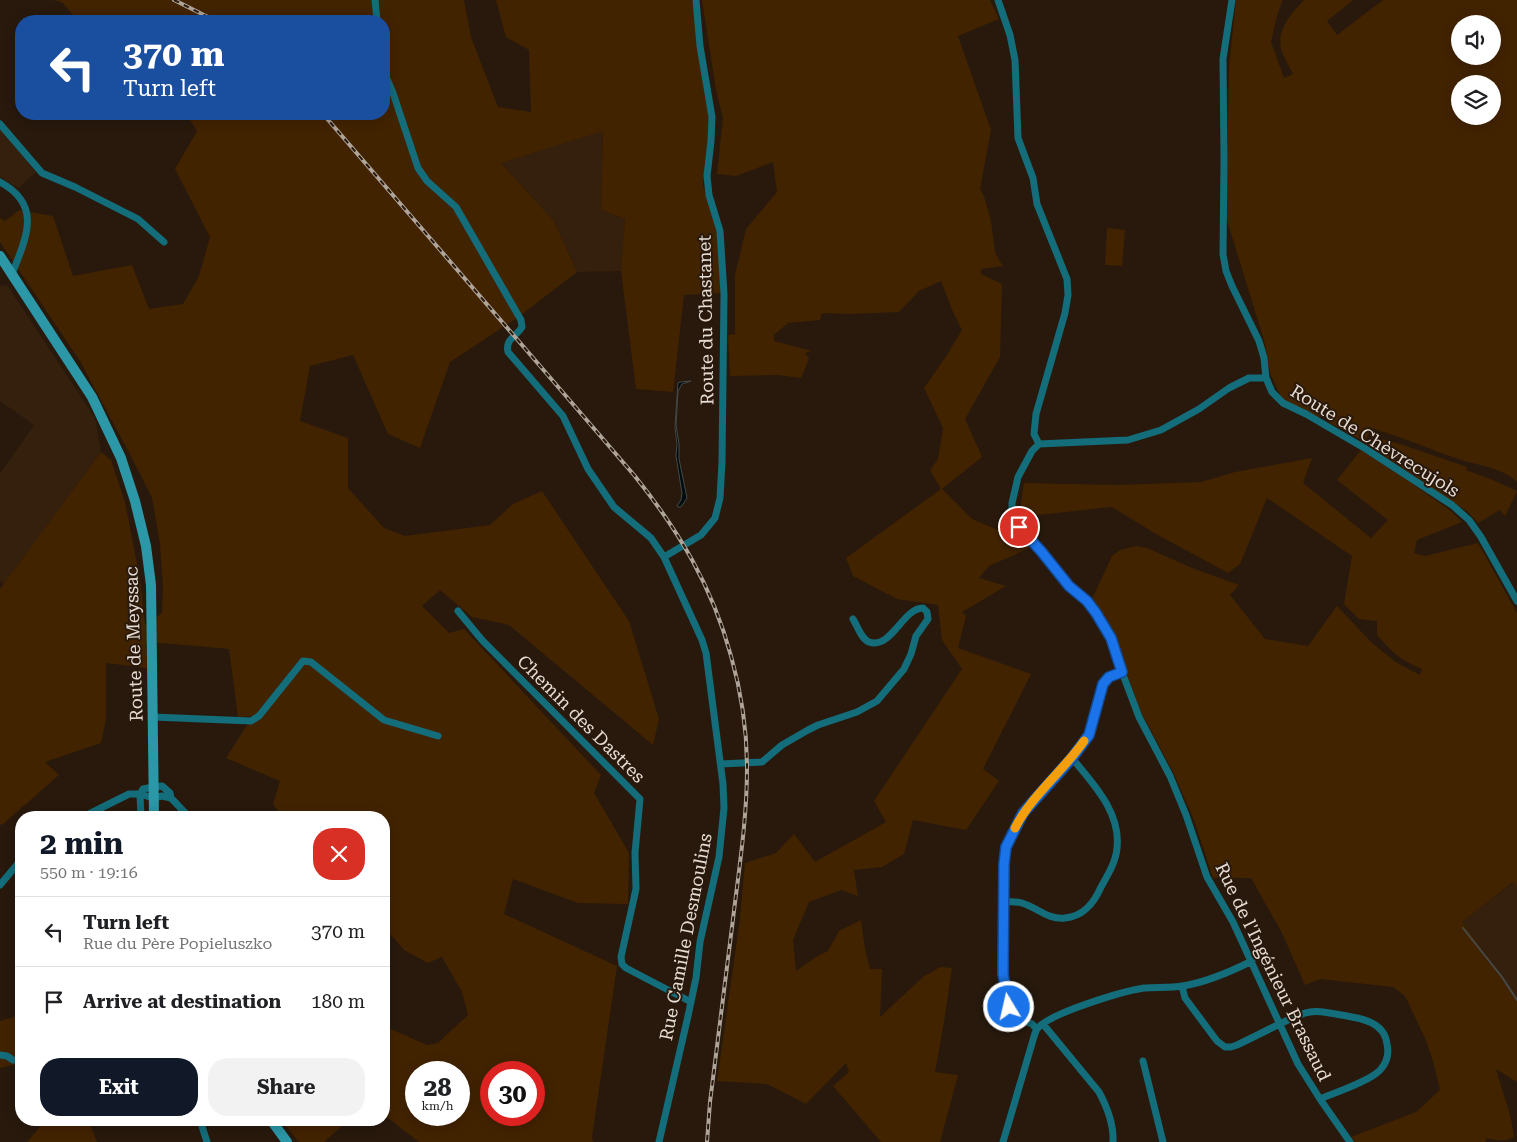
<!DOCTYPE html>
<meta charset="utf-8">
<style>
:root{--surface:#fff;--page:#f2f2f2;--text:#202124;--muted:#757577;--line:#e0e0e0;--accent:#111827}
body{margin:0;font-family:"Roboto Serif",serif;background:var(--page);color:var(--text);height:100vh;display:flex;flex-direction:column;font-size:19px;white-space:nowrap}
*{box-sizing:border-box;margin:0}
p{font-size:16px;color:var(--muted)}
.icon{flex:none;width:28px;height:28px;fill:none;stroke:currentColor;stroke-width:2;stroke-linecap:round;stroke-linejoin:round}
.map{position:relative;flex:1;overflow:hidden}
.sheet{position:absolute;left:15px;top:811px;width:375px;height:315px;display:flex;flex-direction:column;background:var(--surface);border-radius:20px;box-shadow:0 2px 12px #0003}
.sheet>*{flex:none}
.top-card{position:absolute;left:15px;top:15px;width:375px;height:105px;border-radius:20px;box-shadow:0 2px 12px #0003;background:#1a4fa0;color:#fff;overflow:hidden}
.controls{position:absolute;left:1451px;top:15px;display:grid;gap:10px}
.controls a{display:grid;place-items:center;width:50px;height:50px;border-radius:50%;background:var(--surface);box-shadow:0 2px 12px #0003;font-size:25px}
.speed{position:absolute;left:405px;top:1061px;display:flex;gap:10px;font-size:25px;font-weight:700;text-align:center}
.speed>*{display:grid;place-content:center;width:65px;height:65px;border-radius:50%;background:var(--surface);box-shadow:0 2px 12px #0003;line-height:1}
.speed small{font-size:12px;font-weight:400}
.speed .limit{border:8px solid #d22;background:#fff;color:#111}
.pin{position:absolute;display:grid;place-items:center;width:42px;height:42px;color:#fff;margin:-21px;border:2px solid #fff;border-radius:50%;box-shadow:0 1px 5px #0007}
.me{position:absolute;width:55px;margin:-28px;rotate:351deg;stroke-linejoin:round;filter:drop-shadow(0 0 4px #0008)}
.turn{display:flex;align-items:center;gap:18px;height:105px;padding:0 25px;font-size:22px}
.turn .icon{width:65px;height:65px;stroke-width:2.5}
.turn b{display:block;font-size:35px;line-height:42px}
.round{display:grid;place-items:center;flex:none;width:52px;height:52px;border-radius:20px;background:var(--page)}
.head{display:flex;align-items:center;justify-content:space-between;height:85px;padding:0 25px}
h1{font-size:30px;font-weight:700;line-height:38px;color:var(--accent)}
.cta{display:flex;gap:10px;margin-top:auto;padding:10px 25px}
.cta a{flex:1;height:58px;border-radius:20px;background:var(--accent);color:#fff;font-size:20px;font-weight:700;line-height:58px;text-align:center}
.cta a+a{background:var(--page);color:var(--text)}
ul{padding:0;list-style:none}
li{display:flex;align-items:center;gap:15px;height:70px;padding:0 25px;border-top:1px solid var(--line)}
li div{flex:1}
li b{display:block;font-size:19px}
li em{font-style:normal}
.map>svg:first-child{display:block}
</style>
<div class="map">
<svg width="1517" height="1142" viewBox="0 0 1517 1142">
<rect width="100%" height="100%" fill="#28190c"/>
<path fill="#34200d" d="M0,129L36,172L19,188L0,177Z
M603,130L601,210L625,219L621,271L577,272L554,221L501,163Z
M7,285L95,418L101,452L4,584L0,581V473L34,425L0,401V286Z
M1514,882H1517V999L1461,922Z"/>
<path fill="#422300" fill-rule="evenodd" d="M53,0H464L471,37L498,107L531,112L529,50L506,37L496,0H693L710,123L703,185L718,236L721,293L684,295L673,392L636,389L621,271L625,219L601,210L603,131L501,163L554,221L577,272L517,318L450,362L420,448L388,434L353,355L310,366L300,421L348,438V488L384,528L405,536L490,525L513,504L542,491L629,621L659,719L653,745L509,625L472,617L440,590L422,606L449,633L464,629L601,775L594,793L629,853L628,904L578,903L513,879L504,914L617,966L592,1137L593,1142H419L384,1115V1026L427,1045L438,1043L468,1015L462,992L442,957L428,963L404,950L384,927V818L282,817L273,804L280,781L226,758L253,716L238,717L229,649L162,643H146L147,668L106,663V719L101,743L45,762L59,775L2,825L0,824V589L101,452L111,460L125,502L140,579L145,625L162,613L163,587L160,544L152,498L133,460L80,361L0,242V218L5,221L19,210L53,216L73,276L132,265L149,309L183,304L199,276L210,237L175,169L197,131L186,114H384V21H78L62,2ZM416,1072H459V1115H416ZM491,1072H534V1115H491Z
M702,0H990L999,19L958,36L991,130L980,189L984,196L991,221L995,253L1003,266L981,269V274L1002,284L1000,357L965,419L982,457L942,489L972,519L998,530L1007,527L1032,547L989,566L979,578L1006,586L962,612L966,616L958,648L1031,674L983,769L999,781L966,830L913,820L904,854L882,867L854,870L858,896L841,890L809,902L793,940L796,971L816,957L828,951L839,931L861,920L865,949L870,969H882L880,1017L923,977L940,967L952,968L944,1022L935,1072L958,1075L940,1142H881L833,1086L849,1072L846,1063L806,1104L767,1084L717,1081L740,919L745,863L776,853L794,834L815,862L886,822L874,801L962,669L942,640L938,605L897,599L853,576L846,558L941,489L930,470L938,459L943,428L924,388L947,355L962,330L953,312L941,281L919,291L899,312L852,314L822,313L820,320L788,323L774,335V341L812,351L805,353L809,359L801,378L778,375L730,376L728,335L735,334V275L746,229L777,192L773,162L736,176L717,174L723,118L716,90Z
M1236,0H1282V2L1277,16L1271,42L1284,78L1293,74C1289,67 1285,59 1282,52C1275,31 1291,14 1304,0H1353L1327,21L1337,35L1383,0H1517V482C1502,467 1475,465 1455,458C1427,448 1399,436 1371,428L1365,442L1328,422L1330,410L1318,418L1282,399L1270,373L1264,340L1226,217L1229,67ZM1460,24H1492V56H1460ZM1460,84H1492V116H1460Z
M1107,228L1125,230L1122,266L1105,265Z
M1375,437L1403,445L1467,467L1466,470L1493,480L1517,491L1505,516L1500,510L1478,523L1468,512L1453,502L1370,447L1372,441Z
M1361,450L1373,456L1451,511L1462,522L1417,540L1414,553L1425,556L1478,543L1517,613V887L1513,882L1462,922L1517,999V1082L1496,1069C1502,1092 1512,1114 1514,1137C1504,1142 1498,1141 1487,1138L1485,1142H1355L1351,1137L1416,1112L1440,1090L1433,1061L1425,1038L1405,996L1393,987L1320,979L1305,985L1282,933L1251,878H1213L1194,820L1174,774L1140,710L1109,625L1092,599L1112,556L1120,550L1136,546L1147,548L1192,568L1239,585L1230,595L1265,639L1308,646L1337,606L1372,643L1397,663L1420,675L1422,669C1400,660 1392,652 1377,635V621L1359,619L1344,604L1352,556L1267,498L1240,564L1228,573L1156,534L1112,507L1019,517L1024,483L1117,485L1201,482L1235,472L1312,458L1303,483L1371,538L1388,520L1337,480Z
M21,1015V1063L0,1068V1021Z
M44,1120H88L97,1142H27L44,1122Z
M281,1120H349L324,1142H299Z"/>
<path fill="#000b0d" stroke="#454a48" d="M691,381L682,384L678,391L676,425L679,444V459L687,498L681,507H678L677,506L681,500L682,493L676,456L677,445L675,427L678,383L681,382Z"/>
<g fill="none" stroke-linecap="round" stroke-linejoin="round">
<path stroke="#454a48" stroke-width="2" d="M1463,928L1502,977L1517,1000"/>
<path stroke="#136d7a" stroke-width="7" d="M375,0L377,21
M998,0L1010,35L1015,60L1018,138L1033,178L1037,204L1067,279L1068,295L1065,313L1036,414L1034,434L1039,444
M1232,0L1223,59L1224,160L1223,254L1226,271L1232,286L1259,341L1264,358L1266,378L1272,392L1283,403L1306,414L1366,449L1452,505L1469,520L1481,537L1517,601
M384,72L393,93L418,168L427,181L456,207L521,320L522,327C516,337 505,339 508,352L563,416L588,469L614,507L651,538L664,557L702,640L706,653L723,784L724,808L719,857L700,942L696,978L688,1016L659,1142
M0,124L42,173L75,187L138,219L164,242
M0,182C43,205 26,238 12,274
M1039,444L1032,451L1018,477L1012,503V517L1019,527L1041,551L1069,586L1087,601L1104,625L1111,638L1122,672L1139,717L1170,776L1186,815L1207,877L1233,922L1298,1064L1320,1099L1350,1142
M1039,444L1128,440L1161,430L1199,409L1229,388L1249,378H1266
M664,557L701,535L715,518L720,498L722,462L724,294L720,231L709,195L707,176L711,141L712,117L700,46L696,0
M458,611L482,640L640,799L635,853L636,889L621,957L622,964L626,968L691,1002
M153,717L251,721L259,716L303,661L311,662L384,720L438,736
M721,764L762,762L782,745L808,730L818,725L857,712L877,701L904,669L911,654L916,636L928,619L927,612L923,608C903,608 891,650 869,642C861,639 857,625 853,619
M81,818L129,794H140L153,798L162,796L171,798
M141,818L140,794L143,789L153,787L162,786L170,793L171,798L190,818
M0,885L21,860
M1003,902C1010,902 1016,901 1022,903C1038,908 1048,920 1065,918C1084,916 1094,903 1101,887C1107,876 1116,862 1117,848C1121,812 1093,784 1072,758
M1182,986L1185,998L1217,1041L1225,1047H1231L1237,1045C1254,1037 1271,1028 1288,1020C1295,1017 1302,1013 1310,1012C1318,1010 1327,1013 1336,1014C1356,1018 1384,1019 1387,1044C1389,1053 1387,1062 1381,1069C1373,1080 1334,1093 1320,1099
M1043,1024L1099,1092C1107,1107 1114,1125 1113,1142
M1037,1029L1032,1024L1014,1016L1010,1012L1009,1007L1003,974L1004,865L1007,847L1023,813L1072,758L1089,735L1103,684L1109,677L1122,672
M0,1055L7,1056L13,1060
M1143,1061L1163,1142
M200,1120L207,1142
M1003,1142L1033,1040C1034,1037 1035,1032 1037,1029C1049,1013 1124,991 1144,988C1157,987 1170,988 1183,986C1207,982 1230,972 1252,961"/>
<path stroke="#2b97a7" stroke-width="10" d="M0,256L92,397L121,458L135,501L146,546L151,585L154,818
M271,1120L287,1142"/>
<g stroke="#afa499" stroke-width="4">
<path id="rail" d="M174,0L216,21
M323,114L634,475C679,531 712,586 731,656C741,691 747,733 747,768C747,819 739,869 733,919C725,980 718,1041 710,1102L707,1142"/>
</g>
<use href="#rail" stroke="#28190c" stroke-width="2" stroke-dasharray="5.5" stroke-linecap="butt"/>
</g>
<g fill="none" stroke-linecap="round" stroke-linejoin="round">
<g stroke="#114b97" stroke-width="12">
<path id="route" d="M1009,1007L1003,974L1004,864L1006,847L1023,813L1072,758L1089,735L1103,684L1109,677L1122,672L1111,638L1096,613L1087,601L1069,586L1041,551L1019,527"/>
</g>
<use href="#route" stroke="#1a73e8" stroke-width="9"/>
<path stroke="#f59e0b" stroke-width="9" d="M1015,828C1032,795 1063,771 1084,741"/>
</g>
<g text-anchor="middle" stroke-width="4" stroke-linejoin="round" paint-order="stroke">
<g font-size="18" fill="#e6dcd3" stroke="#28190c">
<text transform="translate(706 320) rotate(-91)" y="6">Route du Chastanet</text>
<text transform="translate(1375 441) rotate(32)" y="6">Route de Chèvrecujols</text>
<text transform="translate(134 644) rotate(-92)" y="6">Route de Meyssac</text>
<text transform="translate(581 719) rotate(45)" y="6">Chemin des Dastres</text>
<text transform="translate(686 937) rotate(-79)" y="6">Rue Camille Desmoulins</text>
<text transform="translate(1273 972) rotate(64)" y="6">Rue de l'Ingénieur Brassaud</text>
</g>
</g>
</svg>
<div class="controls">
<a><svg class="icon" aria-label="sound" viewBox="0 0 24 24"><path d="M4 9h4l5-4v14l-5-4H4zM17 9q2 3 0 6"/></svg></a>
<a><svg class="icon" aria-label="layers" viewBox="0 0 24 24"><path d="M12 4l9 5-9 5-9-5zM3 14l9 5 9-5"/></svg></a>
</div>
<div class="speed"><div>28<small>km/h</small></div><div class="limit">30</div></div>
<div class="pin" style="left:1019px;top:527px;background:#d93025"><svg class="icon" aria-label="arrive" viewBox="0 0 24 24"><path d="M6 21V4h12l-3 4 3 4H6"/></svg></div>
<svg class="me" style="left:1009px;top:1007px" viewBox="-20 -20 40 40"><circle r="17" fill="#1a73e8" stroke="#fff" stroke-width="3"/><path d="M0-11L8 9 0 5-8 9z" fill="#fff"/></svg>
<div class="top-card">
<div class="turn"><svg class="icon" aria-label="left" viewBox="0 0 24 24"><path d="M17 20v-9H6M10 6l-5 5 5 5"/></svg><div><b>370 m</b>Turn left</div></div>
</div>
<section class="sheet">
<div class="head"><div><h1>2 min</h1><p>550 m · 19:16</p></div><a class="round" style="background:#d93025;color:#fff"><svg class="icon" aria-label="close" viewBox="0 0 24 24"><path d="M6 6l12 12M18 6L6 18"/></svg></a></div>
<ul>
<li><svg class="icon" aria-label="left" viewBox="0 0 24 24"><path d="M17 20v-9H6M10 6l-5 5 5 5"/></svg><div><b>Turn left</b><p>Rue du Père Popieluszko</p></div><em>370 m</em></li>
<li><svg class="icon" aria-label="arrive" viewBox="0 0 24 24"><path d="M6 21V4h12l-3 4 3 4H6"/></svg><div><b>Arrive at destination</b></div><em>180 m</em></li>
</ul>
<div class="cta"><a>Exit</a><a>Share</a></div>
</section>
</div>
